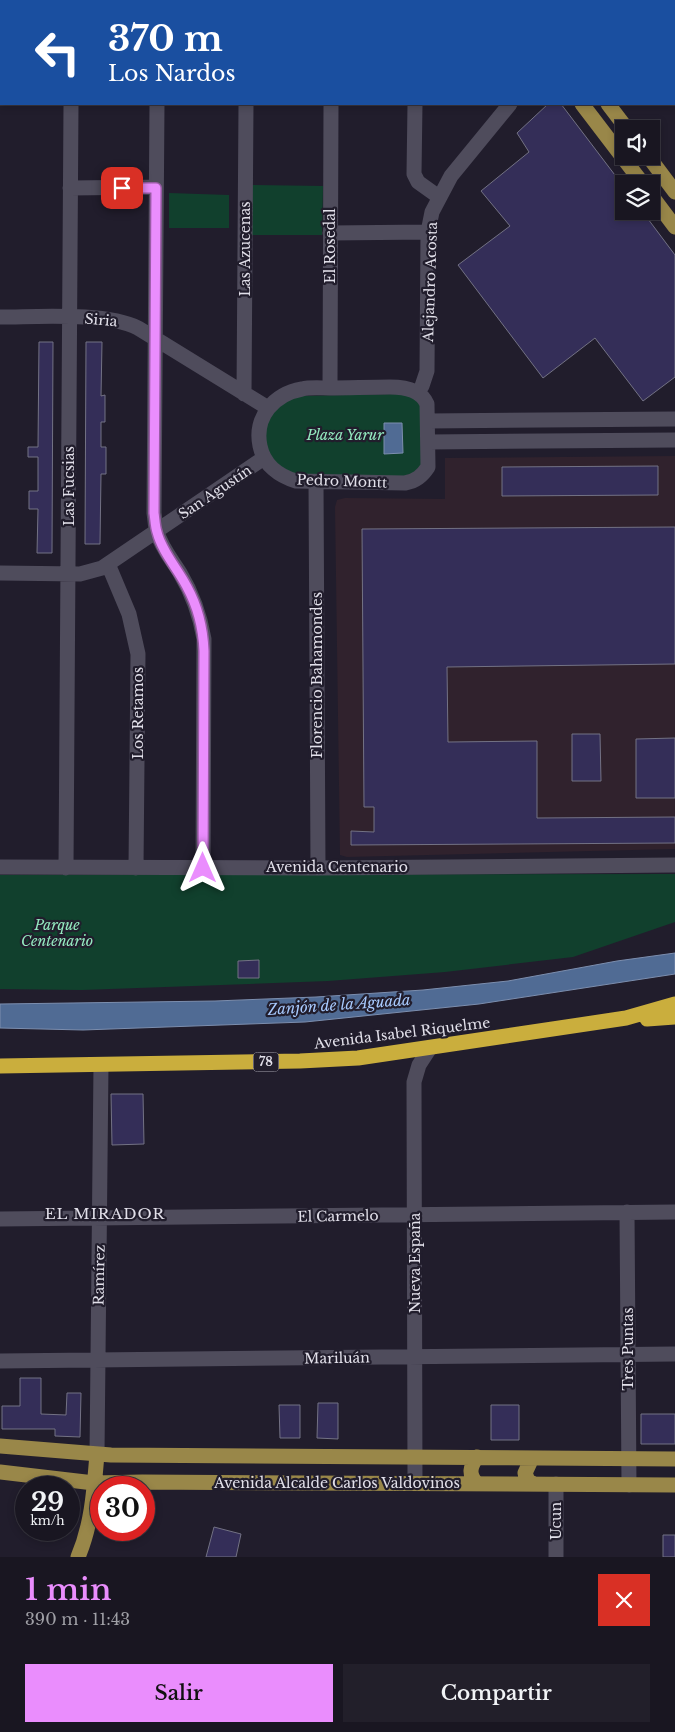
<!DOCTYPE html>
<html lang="es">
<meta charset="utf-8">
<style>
:root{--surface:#191621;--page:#221f2a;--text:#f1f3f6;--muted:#9f9fa5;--line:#37353f;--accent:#ea8dfd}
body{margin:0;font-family:"Libre Baskerville",serif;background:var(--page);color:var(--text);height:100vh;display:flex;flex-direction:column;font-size:19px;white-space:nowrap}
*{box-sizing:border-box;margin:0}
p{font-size:16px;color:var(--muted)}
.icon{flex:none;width:28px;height:28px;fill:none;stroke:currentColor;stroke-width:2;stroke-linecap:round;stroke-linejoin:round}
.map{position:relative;height:1557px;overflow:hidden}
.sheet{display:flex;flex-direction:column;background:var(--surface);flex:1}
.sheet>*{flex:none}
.top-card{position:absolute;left:0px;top:0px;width:675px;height:105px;box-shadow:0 2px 8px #0003,0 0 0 1px var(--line);background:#1a4fa0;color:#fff;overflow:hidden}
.tools{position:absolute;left:615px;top:120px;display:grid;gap:10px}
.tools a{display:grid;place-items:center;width:45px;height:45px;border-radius:0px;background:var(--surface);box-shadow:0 2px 8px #0003,0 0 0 1px var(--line);font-size:25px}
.speed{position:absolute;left:15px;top:1476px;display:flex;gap:10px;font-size:25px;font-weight:700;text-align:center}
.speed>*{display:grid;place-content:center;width:65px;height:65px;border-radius:50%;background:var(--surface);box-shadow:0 2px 8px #0003,0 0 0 1px var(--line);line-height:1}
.speed small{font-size:12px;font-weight:400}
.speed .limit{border:8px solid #d22;background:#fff;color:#111}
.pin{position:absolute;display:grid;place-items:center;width:42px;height:42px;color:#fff;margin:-21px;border-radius:10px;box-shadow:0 2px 8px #0006}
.me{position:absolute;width:55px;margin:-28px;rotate:0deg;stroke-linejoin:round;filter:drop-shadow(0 0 4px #0008)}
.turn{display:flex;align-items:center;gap:18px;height:105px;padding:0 25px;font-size:22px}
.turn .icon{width:65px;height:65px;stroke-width:2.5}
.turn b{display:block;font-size:35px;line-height:42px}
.round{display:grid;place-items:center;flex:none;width:52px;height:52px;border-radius:0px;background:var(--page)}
.head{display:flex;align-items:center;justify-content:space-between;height:85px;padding:0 25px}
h1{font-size:30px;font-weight:600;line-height:38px;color:var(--accent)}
.cta{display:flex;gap:10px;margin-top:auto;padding:10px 25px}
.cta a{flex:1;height:58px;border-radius:0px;background:var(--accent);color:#111;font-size:20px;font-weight:600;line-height:58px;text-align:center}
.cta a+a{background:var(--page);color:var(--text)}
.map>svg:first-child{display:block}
</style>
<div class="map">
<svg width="675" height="1557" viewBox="0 0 675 1557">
<rect width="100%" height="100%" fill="#211d2c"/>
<path fill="#30222d" d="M675,456V849L347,857L340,855L335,507L337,500L345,498L445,499V458Z"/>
<path fill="#11402d" d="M252,185L323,186L322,235H252Z
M169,193L229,195V228H169Z
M398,394L410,396L421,404V465L413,473L401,477L294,475C285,471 272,461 268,452C263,438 265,418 276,408C284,401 292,399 301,396Z
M675,874V922L573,957L445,972L328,981L82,990L0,989V875Z"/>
<path fill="#506b94" stroke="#7c8eae" d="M384,423H402L403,453L384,454Z
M675,953V974L479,1004L305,1022L83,1030L0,1028V1004L215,1001L316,997L423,990L508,981L617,961Z"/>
<path fill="#342e58" stroke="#737284" d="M548,104H561L624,187V211H642L675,255V377L643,401L595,338L543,378L458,265L510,226L481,191L529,152L517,133Z
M39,342H53L52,553H37L38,509H29V491H38V457H28V447H38Z
M86,342H102L101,396L105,395V422H101V447H106V474H101L100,544H85Z
M658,466V495L502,496V467Z
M675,527V664L447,667L448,742L537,741V818L675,817V843L351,845V831L374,832V807H364L362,529Z
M572,734H600L601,781H572Z
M675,738V798H636V739Z
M259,960V978H238V961Z
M111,1094H143L144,1144L112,1145Z
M20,1378H41V1414L66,1415L67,1393H81L80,1437L55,1436V1429H2V1406H20Z
M318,1403H338V1439L317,1438Z
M279,1405H300V1438H280Z
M491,1405H519V1440H491Z
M641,1414H675V1444H641Z
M214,1527L241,1534L236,1557H206Z
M663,1535H675V1557H663Z"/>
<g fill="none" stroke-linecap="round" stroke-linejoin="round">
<path stroke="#4f4c5c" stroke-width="15" d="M114,1V0
M674,52H675
M0,61H1
M157,104L154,513C155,519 155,526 157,532C161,547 172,560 180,573C192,593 200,615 204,639L203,868
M415,104L414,174L418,182L439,197
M70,188L156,187
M330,233L428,232
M0,317C38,317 106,312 138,328L268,408
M390,387C404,387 421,390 427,404L428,467C422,476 416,481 405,483L296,481C279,476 264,465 260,446C254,417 274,394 302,389C310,387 320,388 329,388C349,388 369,387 390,387Z
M330,388L331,104
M417,393L422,386L427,371L428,232L432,212L451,176L510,104
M244,394L246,104
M428,421L675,419
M428,442L675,440
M316,482L318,868
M108,564L129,614L138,654L136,868
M0,573L80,574L102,568L264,458
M0,867L318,868L675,865
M66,868L71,104
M627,1212L629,1485
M0,1219L675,1212
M0,1361L675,1354
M97,1454L101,1065
M415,1483L414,1082L419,1065L430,1048
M556,1484V1557"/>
<path stroke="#998749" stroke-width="15" d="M504,0L505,1
M529,0L530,1
M582,104L643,184
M608,104L627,129
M648,156L675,192
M651,195L675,227
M0,1446L111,1455L675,1459
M532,1458L525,1473L528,1481L534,1484
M0,1472L94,1483L142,1482L675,1485
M477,1484C468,1474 470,1467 477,1457
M78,1557C92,1524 94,1490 97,1454"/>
<path stroke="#caae3d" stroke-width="15" d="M647,1019L675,1017
M0,1066L300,1061L358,1058L626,1018L675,1004"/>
</g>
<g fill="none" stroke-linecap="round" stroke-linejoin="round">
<g stroke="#985ca4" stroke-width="12">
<path id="route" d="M122,188H156L154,513C155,519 155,526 157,532C162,552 178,569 187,587C198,607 203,628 204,651L203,868"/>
</g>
<use href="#route" stroke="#ea8dfd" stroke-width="9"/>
</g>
<g text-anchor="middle" stroke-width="4.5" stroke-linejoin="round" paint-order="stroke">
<rect fill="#211d2c" stroke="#a8a6b1" stroke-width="1" x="253.5" y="1052.5" width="25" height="19" rx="4"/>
<g font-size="12" font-weight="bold" fill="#e2e0ea">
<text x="266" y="1066">78</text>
</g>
<g font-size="14" fill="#e2e0ea" stroke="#211d2c">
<text transform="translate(330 246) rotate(-90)" y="5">El Rosedal</text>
<text transform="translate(245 249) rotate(-90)" y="5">Las Azucenas</text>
<text transform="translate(430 282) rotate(-88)" y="5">Alejandro Acosta</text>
<text transform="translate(101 320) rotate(5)" y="5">Siria</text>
<text transform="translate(342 481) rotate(2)" y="5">Pedro Montt</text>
<text transform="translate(69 486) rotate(-90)" y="5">Las Fucsias</text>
<text transform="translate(215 492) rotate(-34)" y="5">San Agustín</text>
<text transform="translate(317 675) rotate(-90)" y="5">Florencio Bahamondes</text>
<text transform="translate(138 713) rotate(-90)" y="5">Los Retamos</text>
<text x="337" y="872">Avenida Centenario</text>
<text transform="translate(402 1033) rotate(-7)" y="5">Avenida Isabel Riquelme</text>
<text transform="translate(338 1216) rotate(-1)" y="5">El Carmelo</text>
<text transform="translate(415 1263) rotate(-90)" y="5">Nueva España</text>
<text transform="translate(99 1275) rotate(-89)" y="5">Ramírez</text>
<text transform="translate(628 1349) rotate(-90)" y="5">Tres Puntas</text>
<text transform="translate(337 1358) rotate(-1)" y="5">Mariluán</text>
<text x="337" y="1488">Avenida Alcalde Carlos Valdovinos</text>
<text transform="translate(556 1521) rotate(-90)" y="5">Ucun</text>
</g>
<g font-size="14" font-style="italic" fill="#94eac0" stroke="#211d2c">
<text x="345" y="440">Plaza Yarur</text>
<text x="57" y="930">Parque<tspan x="57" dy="16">Centenario</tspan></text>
</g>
<g font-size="15" font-style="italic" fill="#a8cafe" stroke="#211d2c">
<text transform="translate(339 1005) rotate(-4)" y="5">Zanjón de la Aguada</text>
</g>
<g font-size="15" letter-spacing="1" fill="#e2e0ea" stroke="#211d2c">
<text x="105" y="1219">EL MIRADOR</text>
</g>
</g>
</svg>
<div class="tools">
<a><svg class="icon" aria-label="sound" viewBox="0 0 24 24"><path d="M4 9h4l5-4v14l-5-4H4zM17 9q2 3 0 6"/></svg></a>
<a><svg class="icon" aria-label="layers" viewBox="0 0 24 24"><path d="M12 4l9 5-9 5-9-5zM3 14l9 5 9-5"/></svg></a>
</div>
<div class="speed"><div>29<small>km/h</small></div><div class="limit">30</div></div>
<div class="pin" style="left:122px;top:188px;background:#d93025"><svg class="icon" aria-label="arrive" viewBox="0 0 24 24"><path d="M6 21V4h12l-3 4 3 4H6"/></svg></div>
<svg class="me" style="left:203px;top:868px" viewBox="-20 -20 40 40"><path d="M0-17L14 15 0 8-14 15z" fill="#ea8dfd" stroke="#fff" stroke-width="4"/></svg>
<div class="top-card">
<div class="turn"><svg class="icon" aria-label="left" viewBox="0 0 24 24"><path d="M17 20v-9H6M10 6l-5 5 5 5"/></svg><div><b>370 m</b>Los Nardos</div></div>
</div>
</div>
<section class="sheet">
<div class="head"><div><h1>1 min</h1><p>390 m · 11:43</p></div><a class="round" style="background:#d93025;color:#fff"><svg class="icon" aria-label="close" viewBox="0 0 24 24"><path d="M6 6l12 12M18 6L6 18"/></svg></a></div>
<div class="cta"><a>Salir</a><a>Compartir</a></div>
</section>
